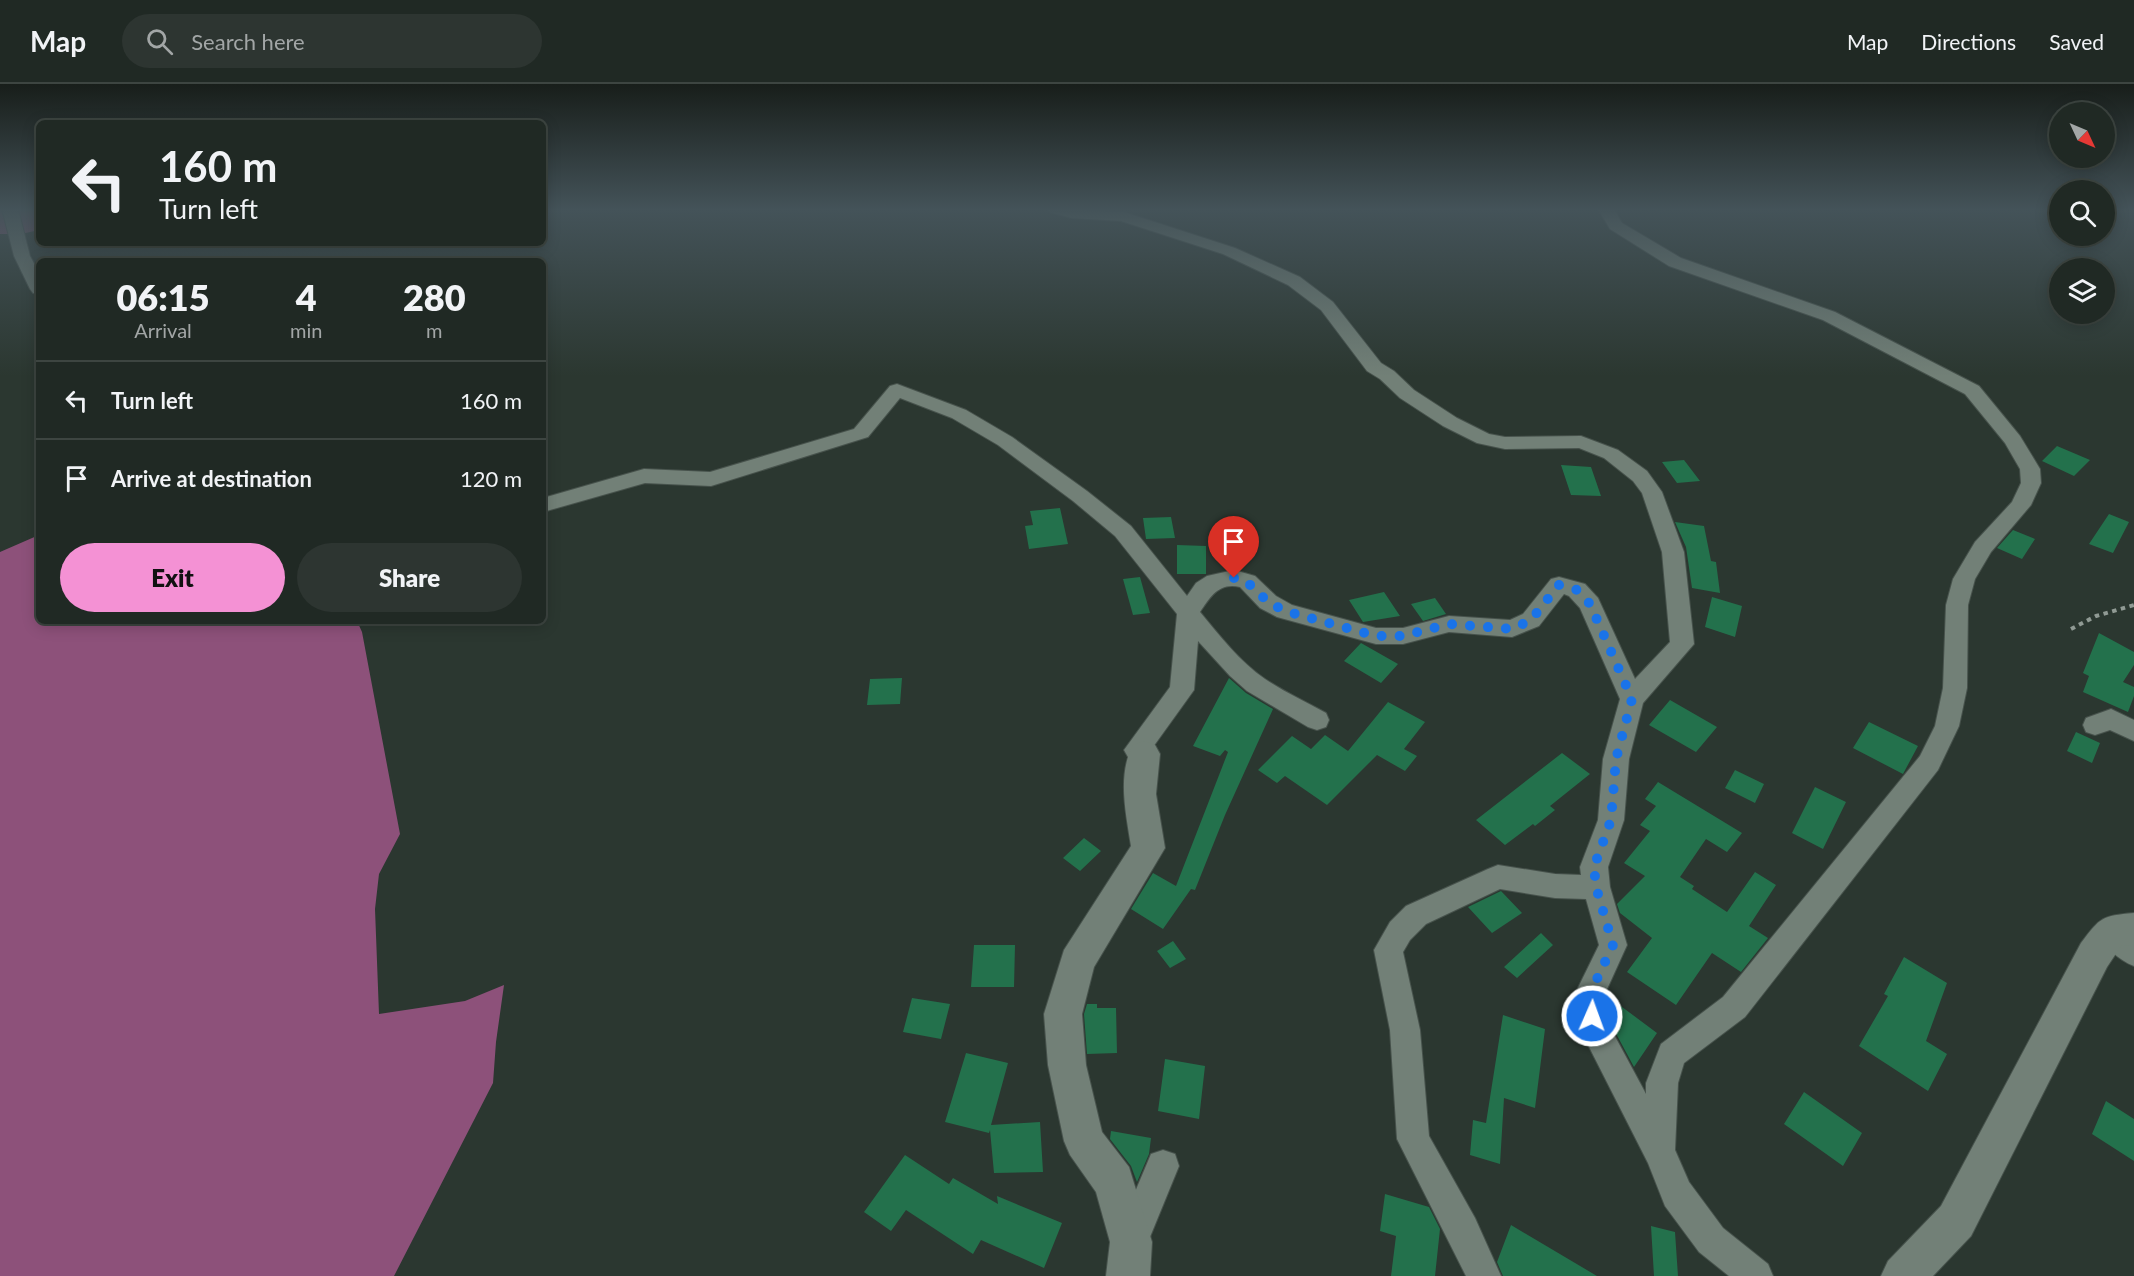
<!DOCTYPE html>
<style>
:root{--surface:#202924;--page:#2d3531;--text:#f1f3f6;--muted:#a2a6a6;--line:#3d4541;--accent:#f491d4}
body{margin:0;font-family:Lato,sans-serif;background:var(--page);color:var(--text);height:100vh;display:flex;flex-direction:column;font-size:22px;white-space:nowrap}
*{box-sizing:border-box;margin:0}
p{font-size:20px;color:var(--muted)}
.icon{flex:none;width:33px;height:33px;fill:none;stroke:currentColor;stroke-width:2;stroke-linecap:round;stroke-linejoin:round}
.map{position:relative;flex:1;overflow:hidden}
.side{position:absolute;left:36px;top:174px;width:510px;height:366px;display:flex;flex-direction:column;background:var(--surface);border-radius:9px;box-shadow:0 3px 15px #0003,0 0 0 2px var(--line)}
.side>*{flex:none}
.top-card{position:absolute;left:36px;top:36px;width:510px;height:126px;border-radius:9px;box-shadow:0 3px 15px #0003,0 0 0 2px var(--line);background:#202924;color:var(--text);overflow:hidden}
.needle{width:39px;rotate:134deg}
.tools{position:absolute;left:2049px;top:18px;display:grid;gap:12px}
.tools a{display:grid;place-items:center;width:66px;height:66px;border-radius:50%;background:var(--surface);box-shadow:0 3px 15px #0003,0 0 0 2px var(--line);font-size:30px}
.pin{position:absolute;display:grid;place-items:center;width:51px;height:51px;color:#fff;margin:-62px -26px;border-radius:50% 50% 50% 0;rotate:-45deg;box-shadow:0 0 6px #0007}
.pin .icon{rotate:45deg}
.me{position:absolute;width:66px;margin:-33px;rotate:2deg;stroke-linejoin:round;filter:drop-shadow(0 0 4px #0008)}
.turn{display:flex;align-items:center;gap:21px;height:126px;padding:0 24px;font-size:27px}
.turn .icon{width:78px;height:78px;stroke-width:2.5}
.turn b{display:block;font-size:42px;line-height:51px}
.eta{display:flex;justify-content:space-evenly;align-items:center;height:102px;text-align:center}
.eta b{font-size:36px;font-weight:800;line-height:42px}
.primary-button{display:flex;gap:12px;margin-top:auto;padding:12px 24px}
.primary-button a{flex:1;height:69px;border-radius:36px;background:var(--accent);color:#111;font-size:24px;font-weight:800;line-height:69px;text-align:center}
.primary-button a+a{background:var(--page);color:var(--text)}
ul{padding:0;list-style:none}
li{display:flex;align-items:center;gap:18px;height:78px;padding:0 24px;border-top:2px solid var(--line)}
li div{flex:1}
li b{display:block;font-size:22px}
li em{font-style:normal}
header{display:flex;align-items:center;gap:36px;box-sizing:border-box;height:84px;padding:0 30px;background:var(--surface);border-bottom:2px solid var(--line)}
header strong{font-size:28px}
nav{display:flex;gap:33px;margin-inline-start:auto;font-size:21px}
.search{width:420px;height:54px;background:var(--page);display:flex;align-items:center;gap:15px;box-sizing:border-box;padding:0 21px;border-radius:33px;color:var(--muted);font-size:22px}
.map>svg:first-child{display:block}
</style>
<header>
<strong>Map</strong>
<div class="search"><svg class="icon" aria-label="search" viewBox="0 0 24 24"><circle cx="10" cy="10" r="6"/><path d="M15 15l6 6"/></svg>Search here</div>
<nav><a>Map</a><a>Directions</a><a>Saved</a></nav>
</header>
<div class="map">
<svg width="2134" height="1192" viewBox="0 0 2134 1192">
<rect width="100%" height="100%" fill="#2b3730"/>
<path fill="#8d517a" d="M0,125H39V146L21,150H0Z
M39,451V537H357L362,548L400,750L379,790L375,825L379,930L465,917L504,901L496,958L493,999L394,1192H0V468Z"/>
<path fill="#23714c" d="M2057,362L2090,376L2074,392L2042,377Z
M1684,376L1700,397L1677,399L1662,378Z
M1561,381L1591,383L1601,412L1571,411Z
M1060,424L1068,460L1029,465L1025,442L1033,441L1030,427Z
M2109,430L2129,438L2113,469L2089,460Z
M1171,433L1175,454L1146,455L1143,434Z
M1675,438L1704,442L1711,477L1716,478L1720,509L1692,504L1686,463Z
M2013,446L2035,455L2022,475L1997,464Z
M1177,461L1206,462V490H1177Z
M1140,493L1150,529L1133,531L1123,495Z
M1384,508L1400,532L1363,538L1349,516Z
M1712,513L1742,522L1735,553L1705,543Z
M1435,514L1446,530L1423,537L1411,520Z
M2099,549L2134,568V581L2123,598L2134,603V612L2128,628L2083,608L2089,592L2083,589Z
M1361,559L1398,580L1381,599L1344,577Z
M902,594L900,620L867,621L870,595Z
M1229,594L1246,609L1273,625L1225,731L1195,806L1191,805L1163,845L1131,825L1153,789L1176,802L1228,668L1225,666L1220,672L1193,662Z
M1670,616L1717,643L1696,668L1649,641Z
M1388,618L1425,638L1404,665L1417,672L1405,687L1377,671L1327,721L1285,692L1277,699L1258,686L1292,652L1311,665L1325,651L1348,667Z
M1869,638L1918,662L1903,690L1853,664Z
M2076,648L2100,659L2092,679L2067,667Z
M1562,669L1590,690L1550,722L1555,726L1535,742L1533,740L1505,761L1476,736Z
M1735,686L1764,700L1755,719L1725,704Z
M1658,698L1742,749L1727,768L1706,755L1680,793L1694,802L1692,805L1727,828L1755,788L1776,801L1749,842L1768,854L1741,888L1712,869L1676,921L1627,888L1652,854L1620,829L1617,820L1645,792L1624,779L1650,747L1640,741L1656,722L1645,715Z
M1815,703L1846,718L1823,765L1792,749Z
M1084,754L1101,767L1080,787L1063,774Z
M1501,807L1522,829L1492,849L1468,823Z
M1541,849L1553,861L1517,894L1504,883Z
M1173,857L1186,875L1170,884L1157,867Z
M974,861H1015L1014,903H971Z
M1904,873L1947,899L1926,957L1947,970L1928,1007L1859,962L1888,912L1884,910Z
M912,914L950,920L941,955L903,948Z
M1610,914L1657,949L1634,983L1613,944L1607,919Z
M1087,920H1097V924H1116L1117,969L1087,970L1084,930Z
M1503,931L1545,945L1535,1024L1504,1014L1500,1080L1470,1071L1473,1036L1486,1039Z
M966,969L1008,979L991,1041L1040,1038L1043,1088L994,1089L990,1046L989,1049L945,1038Z
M1165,975L1205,982L1199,1035L1158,1027Z
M1804,1008L1862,1049L1843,1082L1784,1040Z
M2106,1017L2134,1035V1077L2092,1050Z
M1111,1047L1151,1054L1149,1070L1137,1098L1131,1082L1110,1055Z
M905,1071L949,1100L953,1094L998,1120L997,1112L1062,1139L1044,1184L981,1156L973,1170L906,1126L891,1147L864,1128Z
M1385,1110L1429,1123L1440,1145L1435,1192H1391L1396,1152L1380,1147Z
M1511,1141L1597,1192H1503L1497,1178Z
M1651,1142L1675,1148L1678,1192H1654Z"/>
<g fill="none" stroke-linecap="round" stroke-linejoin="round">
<g stroke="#47524c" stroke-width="2">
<path id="minor" d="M2,125H18L30,172L39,189V210L33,209L30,205L14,172Z
M1047,125L1124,128L1235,164L1300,193L1333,218L1381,279L1394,287L1414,306L1457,334L1489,350L1505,353L1581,352L1618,366L1647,387L1662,408L1684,468L1694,560L1643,619L1629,675L1624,736L1608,783L1610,803L1627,861L1603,914L1611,945L1646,1010V999L1661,960L1723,913L1920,672L1935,642L1943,604L1946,521L1953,495L1975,458L2012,418L2021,399L2020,385L2005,359L1965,310L1823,236L1669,182L1610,145L1598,125H1614L1622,139L1681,174L1835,228L1979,302L2020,352L2040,385L2041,399L2031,421L1991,468L1975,495L1968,521L1967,604L1959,642L1938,686L1745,933L1684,979L1678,999L1675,1066L1689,1098L1723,1144L1768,1180L1773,1192H1729L1699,1168L1665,1122L1648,1079L1582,949L1573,914L1599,861L1586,815L1555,814L1500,805L1426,840L1410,856L1403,868L1420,946L1429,1052L1475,1134L1501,1192H1466L1397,1055L1390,946L1374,866L1390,838L1406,822L1488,785L1498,781L1555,790L1581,791L1580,783L1598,736L1603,675L1620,615L1580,524L1569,512L1564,510L1539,542L1512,553L1449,548L1403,560H1376L1277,533L1260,524L1240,503C1219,498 1210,513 1200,528C1219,551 1240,578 1265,595C1284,608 1306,618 1326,629L1329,636L1326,643L1317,646L1308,643L1247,607L1230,592L1198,557L1194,606L1153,663L1157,670L1153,677L1144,680L1128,673L1124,666L1170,603L1177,530L1115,452L1073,417L998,361L952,334L900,314L868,353L711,402L645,399L543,428V414L637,387L644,385L710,388L854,345L890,302L897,300L966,326L1012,353L1087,407L1131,442L1187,512L1196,499L1207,492L1234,486L1255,492L1276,512L1292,521L1376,544H1403L1449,532L1510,536L1523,530L1551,495L1559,493L1585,500L1598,514L1635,595L1670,558L1662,468L1642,409L1633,397L1604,374L1579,364L1505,365L1477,359L1443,342L1400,314L1380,295L1367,287L1321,226L1288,201L1223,170L1121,137L1072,134L1049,128Z
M2111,625L2134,636V657L2110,646L2095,651L2086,648L2083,641L2086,634Z
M2111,834L2121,838L2134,850V882C2118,876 2104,862 2097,847L2101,838Z
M1163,1066L1175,1070L1179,1082L1143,1170L1131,1175L1119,1170L1114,1158L1151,1070Z"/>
</g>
<g stroke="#47524c" stroke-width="2">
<path id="tertiary" d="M1144,657L1155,661L1160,670L1156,710L1165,764L1094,883L1082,930L1086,981L1102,1048L1129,1083L1152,1158L1150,1192H1106L1110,1158L1096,1108L1070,1071L1064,1057L1048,981L1044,930L1064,866L1131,762C1126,730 1117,691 1133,661Z
M2134,829V861L2121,862L2107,883L1971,1152L1933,1192H1881L1888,1177L1941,1122L2081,859C2101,833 2101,832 2134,829Z"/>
</g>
<path stroke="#909a94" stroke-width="4" stroke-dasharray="4.5 4.5" stroke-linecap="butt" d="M2071,545L2096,532L2134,521"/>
<use href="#minor" fill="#728077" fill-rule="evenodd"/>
<use href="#tertiary" fill="#728077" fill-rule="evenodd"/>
</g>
<linearGradient id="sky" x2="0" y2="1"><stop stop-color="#181e1a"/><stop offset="0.43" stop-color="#445359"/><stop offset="1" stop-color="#445359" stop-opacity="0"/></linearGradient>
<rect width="2134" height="292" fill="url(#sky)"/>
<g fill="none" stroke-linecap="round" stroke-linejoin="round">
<path stroke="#1a73e8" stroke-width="10" stroke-dasharray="0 18" d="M1234,494L1246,497L1268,518L1285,527L1376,552H1403L1449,540L1512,545L1531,536L1559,501L1577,506L1590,520L1632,615L1616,675L1611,736L1594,783L1596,803L1613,861L1588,914L1592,932"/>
</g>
</svg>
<div class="tools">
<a><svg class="needle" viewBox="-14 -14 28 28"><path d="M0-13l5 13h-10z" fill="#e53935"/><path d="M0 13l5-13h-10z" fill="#a2a6a6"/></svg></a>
<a><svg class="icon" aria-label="search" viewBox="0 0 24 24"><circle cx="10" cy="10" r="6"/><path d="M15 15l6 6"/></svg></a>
<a><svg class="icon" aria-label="layers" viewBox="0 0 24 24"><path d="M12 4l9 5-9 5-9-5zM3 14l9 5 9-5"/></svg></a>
</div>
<div class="pin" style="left:1234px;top:494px;background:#d93025"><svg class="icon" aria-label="arrive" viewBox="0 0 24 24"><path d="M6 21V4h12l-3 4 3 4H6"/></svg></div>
<svg class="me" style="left:1592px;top:932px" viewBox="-20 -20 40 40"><circle r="17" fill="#1a73e8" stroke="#fff" stroke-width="3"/><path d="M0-11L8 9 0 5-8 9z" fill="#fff"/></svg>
<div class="top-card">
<div class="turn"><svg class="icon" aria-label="left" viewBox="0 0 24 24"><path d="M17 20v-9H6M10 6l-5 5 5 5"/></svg><div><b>160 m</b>Turn left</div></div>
</div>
<section class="side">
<div class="eta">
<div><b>06:15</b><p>Arrival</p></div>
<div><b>4</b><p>min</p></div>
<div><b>280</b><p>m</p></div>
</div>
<ul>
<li><svg class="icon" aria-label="left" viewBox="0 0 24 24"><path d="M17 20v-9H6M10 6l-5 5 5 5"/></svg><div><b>Turn left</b></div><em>160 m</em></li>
<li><svg class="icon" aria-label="arrive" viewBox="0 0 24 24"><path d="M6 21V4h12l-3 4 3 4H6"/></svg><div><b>Arrive at destination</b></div><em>120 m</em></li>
</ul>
<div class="primary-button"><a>Exit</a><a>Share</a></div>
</section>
</div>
